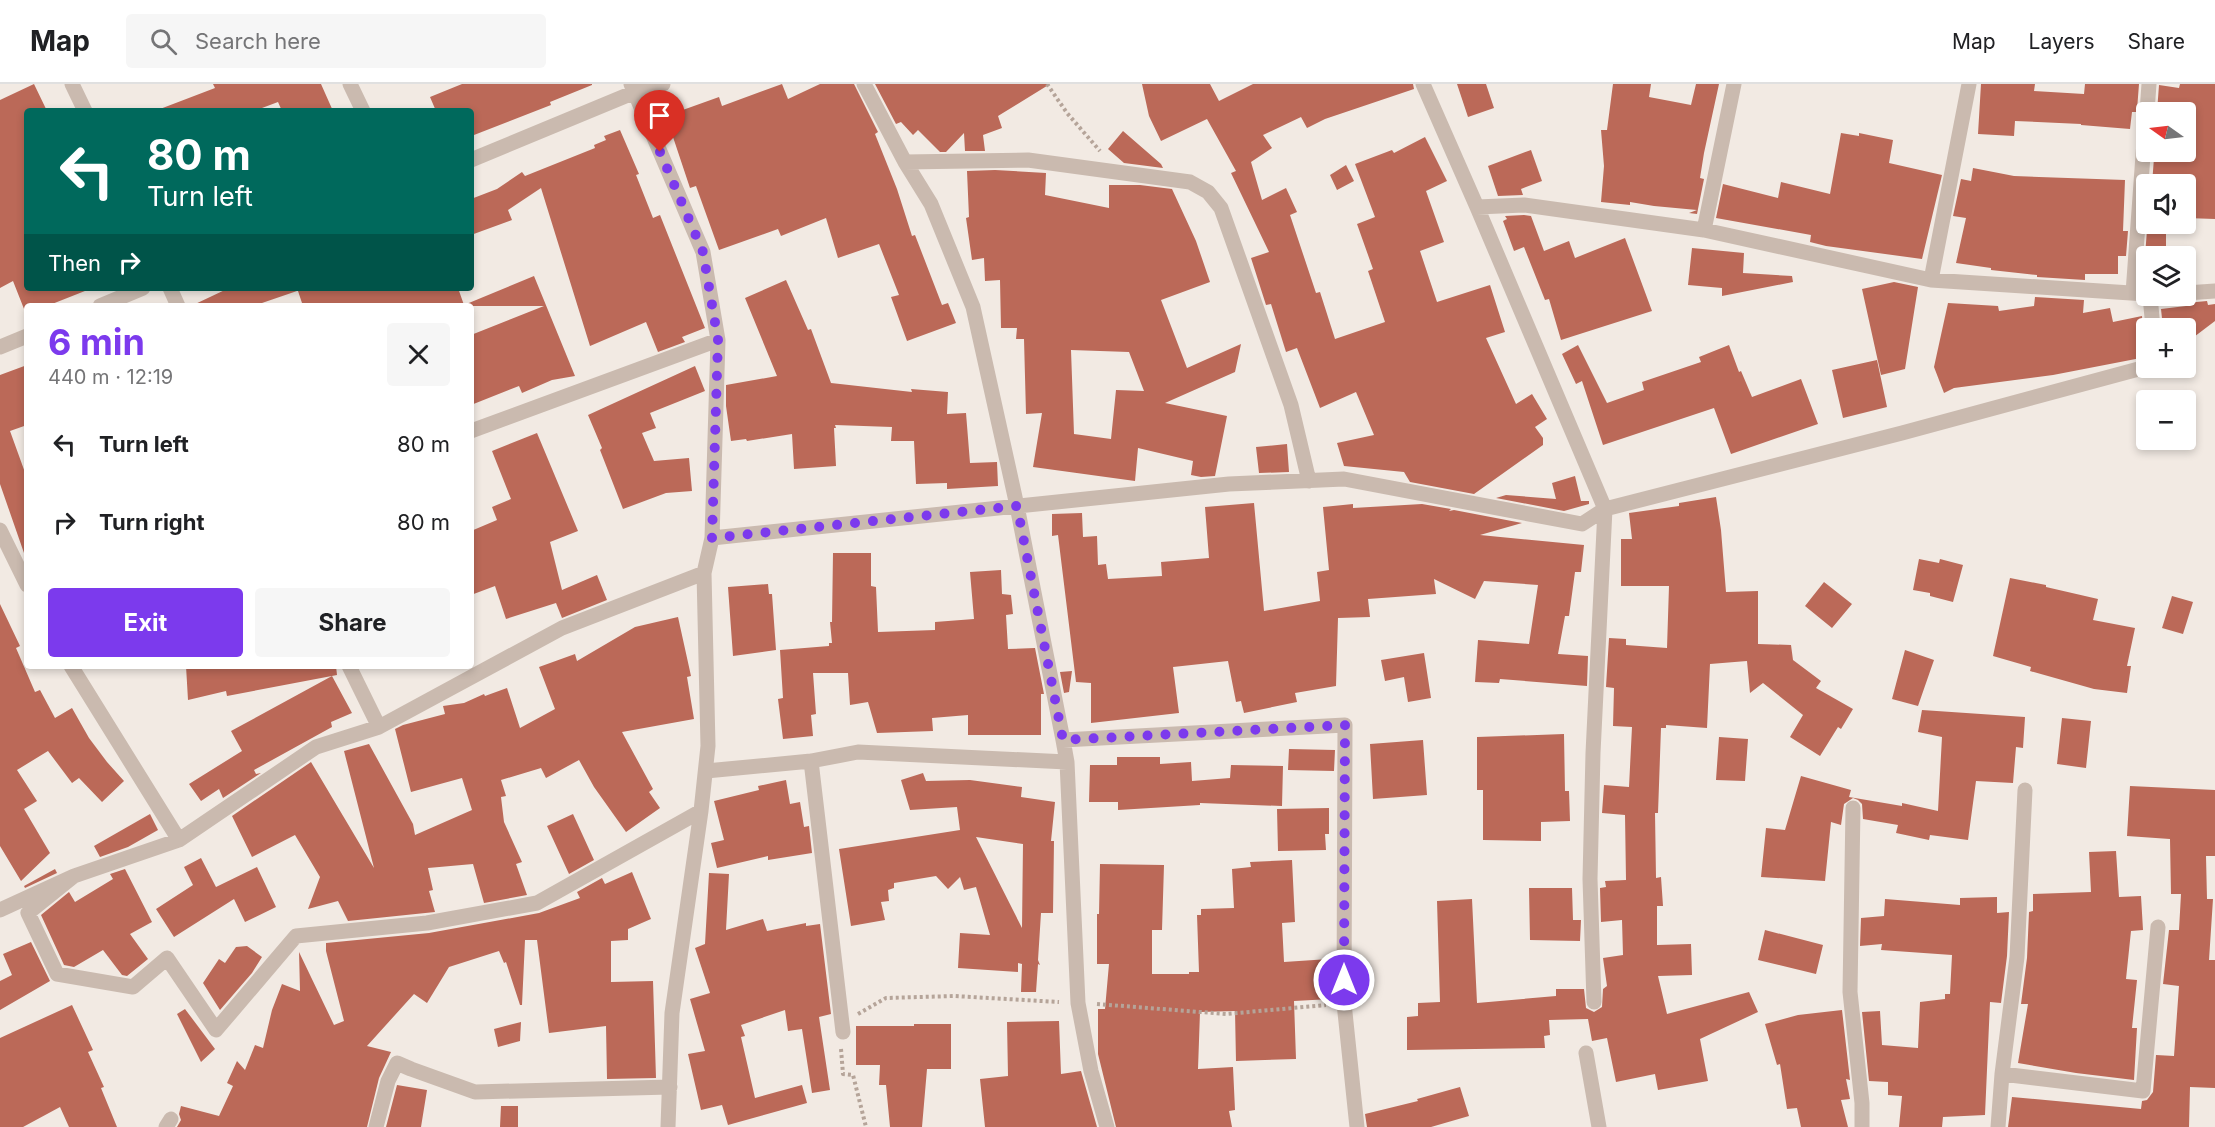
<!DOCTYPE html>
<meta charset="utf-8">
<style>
:root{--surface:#fff;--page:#f6f6f6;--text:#202124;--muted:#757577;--line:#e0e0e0;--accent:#7c3aed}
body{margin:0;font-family:Inter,sans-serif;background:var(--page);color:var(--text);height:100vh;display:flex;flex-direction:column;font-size:22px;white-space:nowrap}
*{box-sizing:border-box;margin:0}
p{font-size:20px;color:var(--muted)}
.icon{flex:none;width:33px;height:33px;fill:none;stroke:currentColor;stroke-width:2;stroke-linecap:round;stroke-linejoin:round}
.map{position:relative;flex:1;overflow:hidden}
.side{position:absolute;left:24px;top:219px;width:450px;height:366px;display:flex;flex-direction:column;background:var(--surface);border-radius:6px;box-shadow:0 3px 9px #0003}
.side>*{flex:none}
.top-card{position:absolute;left:24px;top:24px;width:450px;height:183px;border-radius:6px;box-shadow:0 3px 9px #0003;background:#00695c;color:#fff;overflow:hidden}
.needle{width:39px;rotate:284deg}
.tools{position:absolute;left:2136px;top:18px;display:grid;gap:12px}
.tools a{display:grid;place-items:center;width:60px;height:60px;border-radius:6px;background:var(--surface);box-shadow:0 3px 9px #0003;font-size:30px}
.pin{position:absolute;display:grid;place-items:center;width:51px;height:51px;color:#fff;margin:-62px -26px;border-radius:50% 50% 50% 0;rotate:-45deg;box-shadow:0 0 6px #0007}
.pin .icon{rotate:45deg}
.me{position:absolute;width:66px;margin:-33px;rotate:0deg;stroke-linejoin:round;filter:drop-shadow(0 0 4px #0008)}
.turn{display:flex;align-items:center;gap:21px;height:126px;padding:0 24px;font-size:27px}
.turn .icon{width:78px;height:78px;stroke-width:2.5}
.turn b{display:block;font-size:42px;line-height:51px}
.then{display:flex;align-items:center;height:57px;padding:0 24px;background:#0003;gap:12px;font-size:22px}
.round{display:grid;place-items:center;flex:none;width:63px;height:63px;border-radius:6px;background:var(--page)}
.overview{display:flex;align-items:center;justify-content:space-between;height:102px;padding:0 24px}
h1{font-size:36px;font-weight:700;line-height:45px;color:var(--accent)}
.button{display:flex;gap:12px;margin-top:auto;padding:12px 24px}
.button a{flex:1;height:69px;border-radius:6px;background:var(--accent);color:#fff;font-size:24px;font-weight:700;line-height:69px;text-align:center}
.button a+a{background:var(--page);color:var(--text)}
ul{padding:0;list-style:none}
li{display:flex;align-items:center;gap:18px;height:78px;padding:0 24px}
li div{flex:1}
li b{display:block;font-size:22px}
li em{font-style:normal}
header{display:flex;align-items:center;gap:36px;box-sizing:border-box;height:84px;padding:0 30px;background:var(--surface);border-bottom:2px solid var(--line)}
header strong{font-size:28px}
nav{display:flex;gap:33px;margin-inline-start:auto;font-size:21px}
.search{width:420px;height:54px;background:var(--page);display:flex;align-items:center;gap:15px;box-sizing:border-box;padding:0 21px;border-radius:6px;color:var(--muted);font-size:22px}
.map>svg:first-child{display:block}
</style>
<header>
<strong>Map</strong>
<div class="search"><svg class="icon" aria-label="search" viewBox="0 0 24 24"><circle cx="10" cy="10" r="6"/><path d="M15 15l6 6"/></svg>Search here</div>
<nav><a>Map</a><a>Layers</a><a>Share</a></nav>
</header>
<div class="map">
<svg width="2215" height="1043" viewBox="0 0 2215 1043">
<rect width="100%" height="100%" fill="#f2eae3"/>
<path fill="#bb6958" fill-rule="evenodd" d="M34,0L47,27H27V204L90,205L47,222H27L26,230L13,197L0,204V16Z
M213,0H321L333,27H282L278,18L254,27H160V25L215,4Z
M462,0H592V1L550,18L551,21L474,51L471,43V27H436L430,13Z
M782,0L788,15L820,0H854L878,48L875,50L897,105L912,152L915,151L942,221L948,219L956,239L907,257L891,213L899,211L879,160L838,174L826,134L781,152L778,145L719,166L696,102L690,104L666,32L719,13L722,22Z
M875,0H1050L998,32L1002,44L983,51L985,67H965L964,49L946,68H940L918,46L913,51L901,38L896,40Z
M1142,0H1210L1219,17L1253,0H1413L1414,5L1325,35L1307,44L1301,33L1263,51L1272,64L1251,78L1262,116L1286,104L1297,128L1290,131L1316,209L1320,208L1335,255L1385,238L1368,187L1373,185L1357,140L1375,133L1355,80L1392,66L1394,69L1425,53L1447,97L1426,107L1444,158L1420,167L1437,218L1490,201L1505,248L1486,254L1516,320L1532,310L1547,335L1535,343L1543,354V361L1474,410L1410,398L1404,388L1344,382L1337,359L1374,351L1356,308L1320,324L1297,264L1286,268L1271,220L1266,221L1251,174L1269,168L1231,89L1236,87L1207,35L1161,57L1149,32Z
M1457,0H1486L1494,24L1468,33Z
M1613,0H1651L1649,13L1691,21L1696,0H1719L1704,69L1700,94L1704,95L1697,130L1689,129L1697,126L1654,122L1630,118V121L1601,118L1604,82L1601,46H1607Z
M1981,0H2035L2034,7L2084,10L2085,0H2139L2137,26L2136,28H2132L2130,45L2081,41V40L2015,37L2014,52L1978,50Z
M2180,0H2215V135L2186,134V100H2152L2154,74L2186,76V28H2157L2159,1L2179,4Z
M620,46L639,90L636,91L653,134L660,131L705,244L682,253L685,258L658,268L646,238L590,262L541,104L508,126L512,136L471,151V115L497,105L522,88L525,92L595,64L594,61L606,56L604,52Z
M1123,47L1161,80L1163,84L1124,79L1108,65Z
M1841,49L1859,52V49L1893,56L1889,79L1942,91L1922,175L1826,162L1810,158L1811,151L1716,134L1723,100L1778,114L1781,98L1830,110Z
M1531,66L1542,97L1521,105L1523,111L1498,112L1488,82Z
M1346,81L1354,97L1337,106L1330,91Z
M1973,84L2014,92L2125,96L2123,147H2128L2126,172H2118V190H2085V196L2037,193V191L1991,186V184L1956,179L1966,134L1953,132L1961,95L1971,97Z
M995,86L1046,89L1045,111L1109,124V101H1140L1172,105L1196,157L1210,198L1161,216L1187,284L1241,260L1235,288L1165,319L1227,332L1215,392L1201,393L1191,391L1193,377L1138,364L1135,397L1033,383L1042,329L1026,330L1024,255H1016L1017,244H1001L1000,196L985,197L984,174L972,176L966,134L969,133L967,87ZM1071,266L1129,268L1144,307L1116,306L1111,355L1074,350Z
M1524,131L1531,132L1544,167L1569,157L1575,174L1625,154L1652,227L1561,256L1549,215L1545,216L1524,163L1514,167L1503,137L1507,135L1505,132Z
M2147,146H2166V172H2145Z
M1692,164L1744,169L1743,189L1792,192L1793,198L1722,212V204L1688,201Z
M534,192L575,292L552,296L522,309L519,302L471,321V251L544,222H303L297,204H458L464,221Z
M786,196L808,246L811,245L831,299L912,308L911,305L948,308L947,330L966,329L970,379L997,378L998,402L947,405V399L916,400L914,357H891L892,343L835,341L836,344H834L836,382L794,385L792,350L747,357L746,355L731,357L726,322V301L777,292L745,214Z
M1894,198L1918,203L1905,285L1881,291L1862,205Z
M229,204H296L297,207L253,222H191Z
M2035,213L2084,216L2083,229L2110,224L2113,238L2142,232L2143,245L2146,251V273L2053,291L1954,304L1944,309L1934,283L1948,219L1998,222L1999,227L2034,222Z
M2207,217L2208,221L2215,220V237L2186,259V244H2163L2161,225L2186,222V219Z
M1578,261L1607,319L1644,306L1642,298L1701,278L1699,273L1729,261L1739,288L1741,287L1752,313L1801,295L1818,340L1731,370L1714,324L1603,361L1582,297L1576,300L1562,270Z
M1877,276L1887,323L1843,334L1832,286Z
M27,281V341L10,347L27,394V469H24L0,400V291Z
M695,282L705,307L650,329L656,344L642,349L654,377L689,374L692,407L666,409L623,425L600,366L602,364L588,331Z
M537,349L578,447L550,458L562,506L597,491L607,516L562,534L556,519L506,535L495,502L471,511V447L497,436L492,423L511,415L492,367Z
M1287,360L1289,388L1259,389L1256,363Z
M1575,392L1581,417H1589V420L1564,427L1496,414L1506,411L1556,415L1552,399Z
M1716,413L1721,446L1726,508L1758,507V560L1791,561L1793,576L1821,597L1816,604L1853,625L1841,645L1838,643L1820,672L1790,653L1803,631L1763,599L1750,609L1747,577L1710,580L1707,644L1666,641V644H1661L1658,729H1655L1656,794L1661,793L1663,822H1657V861L1691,860L1692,891L1658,892L1667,930L1749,908L1758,928L1700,955L1708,997L1658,1006L1655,990L1616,998L1607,954L1592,957L1588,935L1549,936L1550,951L1544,952L1545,964L1407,966V933L1418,932V919L1440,918L1437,817L1472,815L1477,919L1556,912V905H1584L1586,924L1594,928L1602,923L1603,905L1607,902L1603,874L1623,871L1622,836L1601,838L1600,804L1606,803L1605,797L1626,796L1625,731L1602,729L1604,701L1629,703L1632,643L1613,642L1614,604L1606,603L1609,554L1626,555V561L1667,564L1669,502H1621V455H1632L1629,429L1679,422V419Z
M1254,419L1264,527L1320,517L1317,488L1329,486L1323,423L1353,420V424L1422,420L1451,425L1449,427L1454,426L1522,439L1480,451L1584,461L1581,488H1575L1569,532H1565L1558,570L1588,572L1587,602L1500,595L1499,599L1475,598L1478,556L1529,560L1538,501L1484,497L1475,515L1434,495L1436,510L1368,515L1370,533L1338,534L1336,602L1295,609L1297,618L1244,629L1241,617L1236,618L1228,577L1173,583L1179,629L1091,639V599L1076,598L1058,451L1052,452V430L1082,429L1083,453L1097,452L1098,481L1106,480L1108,495L1162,492L1161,478L1209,474L1205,423Z
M833,469H871V502L876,503L878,548L935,546V538L974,535L970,488L1001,486L1002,510L1011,511L1013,530L1006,531L1008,565L1035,564L1044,610H1041V651H968V631L932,634L933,647L877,649L868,618L850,621L848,589H813L816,630L811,631L813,652L783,655L778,615L783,614L780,566L829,562V559H832L830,538H832Z
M1919,475L1939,479L1940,475L1963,481L1953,518L1930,512V509L1913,506Z
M2010,494L2046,501V503L2098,515L2093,536L2135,544L2127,582H2131L2127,609L2094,605L2030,587L2031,583L1993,572Z
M1824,498L1852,520L1832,544L1805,522Z
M768,500L769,510H772L776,566L733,572L728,503Z
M2172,512L2193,518L2183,550L2162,544Z
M0,520L20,562L16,564L35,608L40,606L55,634L72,624L89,654L107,678L124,697L102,718L79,694L72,699L48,667L17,686L37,717L24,725L50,769L21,797L0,762Z
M678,533L691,592L687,593L694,635L622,648L653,705L649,708L660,724L626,748L594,703L579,676L546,694L541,684L501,696L506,712L501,713L504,738L522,778L516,780L527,811L484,819L473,780L428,784L433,806L429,807L435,828L348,837L338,817L308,825L320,793L295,751L252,773L232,732L311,678L374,784L344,667L369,660L413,740L415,751L472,726L462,694L411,708L395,645L403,641L445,630L443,622L464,619L484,610L485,612L507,604L520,644L555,625L539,583L575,570L577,577L635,543Z
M1905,566L1934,576L1918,622L1892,615Z
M1424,569L1431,614L1408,618L1404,593L1385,597L1381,576Z
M186,582H336L337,591L227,612L226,607L188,616Z
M1072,587L1069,608L1064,609L1060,588Z
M332,592L352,629L331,638L332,643L254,686L256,690L261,689L223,714L219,705L201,717L189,700L242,667L231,647Z
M1922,626L2025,633L2023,664L2016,663L2013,699L1976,697L1968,756L1930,751L1929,756L1896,749L1898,741L1863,735L1862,720L1858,716L1853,714L1844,720L1841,741L1831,738L1825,797L1761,793L1766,744L1785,746L1801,692L1851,706L1849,713L1902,722V719L1938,727L1942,653L1918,648Z
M2062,634L2091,637L2086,684L2057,680Z
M1564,650L1565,707H1569L1570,737L1541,738V757L1483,756V706H1477V653Z
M1719,653L1748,655L1745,697L1716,696Z
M1423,656L1427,711L1373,715L1370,660Z
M1289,665L1335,666L1334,687L1288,686Z
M1117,673H1160V680L1191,678L1192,697L1230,694L1231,681L1283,682L1282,722L1200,719V721L1118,726V718H1089L1090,681H1117Z
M923,689L926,697L970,696L1022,703L1021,713L1055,718L1051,757H1054L1053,829H1041L1038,876L1040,881L1038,880L1036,908H1021L1022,880L1018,879V888L958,884L960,849L990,851L976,803L964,806L960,793L948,805L936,792L894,799V804L888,806L889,817L881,818L885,836L851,842L839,765L960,746L957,723L910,726L901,696ZM976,753L1023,760L1022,844Z
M786,696L790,720L800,718L804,743L809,742L812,769L768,776V772L717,784L711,759L724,756L714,717L759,706L758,702Z
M2130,702L2215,706V772H2206L2207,815H2213L2209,876H2215V1004L2190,1003L2189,1043H2008L2012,1013L2141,1025L2142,1017L2147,1016L2153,1008L2156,971L2174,972L2179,902L2163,900L2169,846H2179L2181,810H2171L2170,755L2127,752Z
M1329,724V750H1325L1326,766L1278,767L1277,725Z
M150,730L158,746L128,763L100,773L94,762Z
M573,730L594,776L569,790L547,742Z
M2116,767L2119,813L2141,812L2143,846L2131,847L2126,895L2137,896L2132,944H2137L2134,996L2076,989L2018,979L2028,920H2021L2027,874L2029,828L2033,827V810L2091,808L2089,768Z
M201,774L216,803L257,783L276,823L245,838L234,815L174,853L156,825L193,801L184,783Z
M1292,776L1295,838L1282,839L1284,878L1329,875L1331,915L1294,917L1296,975L1236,977L1235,927L1200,928L1198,985L1233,983L1235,1026L1229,1027L1232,1043H1116L1098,970V925H1105L1109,880H1097V830H1099L1100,780L1164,781L1162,846H1152V890H1189V888H1199L1197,831H1201V825L1234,824L1232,785L1251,783L1250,778Z
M55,785L57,789L25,804L24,802Z
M125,785L152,838L130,850L148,875L127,892L122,891L103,866L74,883L64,881L41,831L69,808L75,818L113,795L110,790Z
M632,788L651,835L628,845V856L611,857V898L653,897L656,994L607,995L606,942L549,949L537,856H525L522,921H520L506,878L504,879L499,867L449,883L427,919L414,910L367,962L391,968L379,994L367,1043H177L181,1036L179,1030L181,1022L219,1032L233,1002L227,999L237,977L245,986L255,961L263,964L272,926L282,900L300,907L299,868L334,941L344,937L326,867V859L429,849L539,829L580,814L577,808L602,794L605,800Z
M709,789L729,790L726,846L763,835L767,847L806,839V842L820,840L831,930L819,933L830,1006L812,1009L802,945L788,947L785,926L741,941L745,952L741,953L755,1014L802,1001L807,1019L728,1041L722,1021L701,1026L688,970L705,967L690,915L710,909L695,864L705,860Z
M1529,804H1572L1573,836H1581L1580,857L1530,856Z
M1997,813V829L2009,828L2007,872L2001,919L1990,918L1985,1031L1943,1033L1942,1043H1899L1902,1012L1888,1011V998L1869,997L1862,928L1880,927L1882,961L1918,964L1920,918L1945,915V910H1950L1952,871L1881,866L1882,860L1860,862L1861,834L1884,832L1885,815L1960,821V814Z
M1765,846L1823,861L1816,890L1758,876Z
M31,858L50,897L0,926V897L12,891L3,870Z
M247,862L262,873L252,889L220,926L203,899L219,875L225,879L236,863Z
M72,921L93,966L88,968L104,1003L101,1004L117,1043H69L60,1023L23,1043H0V954Z
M185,925L215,965L201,978L177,930Z
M1842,926L1850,996L1846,995L1850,1015L1841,1016L1848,1043H1801L1797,1024L1787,1025L1780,980L1777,981L1765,940L1798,931Z
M1059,937L1061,990L1081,987L1097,1043H985L980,995L1008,992L1007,938Z
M521,938L520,957L498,963L494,945Z
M914,940H951V985H927L922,1043H890L886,1001H879L880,981H856V942H914Z
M397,1001L427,1006L421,1043H386Z
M1460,1003L1469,1032L1431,1043H1367L1365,1030L1418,1017L1417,1015Z
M501,1022H518V1043H500Z"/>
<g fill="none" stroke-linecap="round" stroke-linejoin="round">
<path stroke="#b5a499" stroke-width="4" stroke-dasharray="3 3" stroke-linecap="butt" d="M1047,0L1067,29L1100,67
M1097,920L1226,930L1326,921
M858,930L886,914L954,912L1059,918
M841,965L843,990L853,991L866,1043"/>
<path stroke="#cabaaf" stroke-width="15" d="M72,0L85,27
M350,0L363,27
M631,0L703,168L718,256L712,454L704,489L708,662L701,727L672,929L668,1043
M864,0L905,78L931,120L973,223L1017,422L1063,656L1067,678L1078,919L1091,987L1107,1043
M2147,28L2149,0
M471,76L635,8L663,0
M905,78L1028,76L1190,98L1208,108L1221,124L1291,321L1309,397
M1477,123L1524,121L1704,146L1931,196L2146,210
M1704,146L1734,0
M1931,196L1969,0
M170,204L178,222
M2133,209L2146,30
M2186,209L2215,207
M2150,212L2153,244
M100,222L143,204
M0,263L27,252
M471,347L718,256
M0,446L27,501
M712,454L1229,400L1344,395L1582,440L1605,425L1477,123L1423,0
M71,582L179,756
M349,582L379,643
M1063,656L1345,641L1344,919L1357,1043
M811,677L843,948
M706,687L811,677L858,668L1067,678
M1853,724L1850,908L1862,1019V1043
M74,792L28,829L57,890L133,903L167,874L216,946L296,852L427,839L537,819L701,727
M0,826L74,792L179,756L316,663L379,643L562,544L704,489
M1594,918L1590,795L1593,669L1605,425L1902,349L2146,283
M1586,969L1599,1043
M2002,990L2143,1007L2158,843
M166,1043L171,1035
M376,1043L388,997L397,979L411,985L475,1008L670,1003
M1998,1043L2002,990L2017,873L2025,706"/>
</g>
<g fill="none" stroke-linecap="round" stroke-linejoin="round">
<path stroke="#7c3aed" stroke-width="10" stroke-dasharray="0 18" d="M660,68L703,168L718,256L712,454L1017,422L1063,656L1345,641L1344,896"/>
</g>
</svg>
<div class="tools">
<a><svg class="needle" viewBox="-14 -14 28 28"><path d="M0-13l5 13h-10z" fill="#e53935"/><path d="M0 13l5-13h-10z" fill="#757577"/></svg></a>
<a><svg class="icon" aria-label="sound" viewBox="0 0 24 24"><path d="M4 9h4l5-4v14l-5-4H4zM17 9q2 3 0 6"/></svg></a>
<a><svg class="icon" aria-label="layers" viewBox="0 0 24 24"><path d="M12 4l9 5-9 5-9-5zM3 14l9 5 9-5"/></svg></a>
<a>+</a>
<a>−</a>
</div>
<div class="pin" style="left:660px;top:68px;background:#d93025"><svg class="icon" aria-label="arrive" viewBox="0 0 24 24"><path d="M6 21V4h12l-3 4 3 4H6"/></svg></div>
<svg class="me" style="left:1344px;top:896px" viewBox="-20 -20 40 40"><circle r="17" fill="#7c3aed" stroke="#fff" stroke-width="3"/><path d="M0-11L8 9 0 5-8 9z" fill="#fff"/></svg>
<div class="top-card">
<div class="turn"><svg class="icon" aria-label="left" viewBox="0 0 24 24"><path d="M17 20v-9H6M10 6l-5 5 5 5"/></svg><div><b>80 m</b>Turn left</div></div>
<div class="then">Then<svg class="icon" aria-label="right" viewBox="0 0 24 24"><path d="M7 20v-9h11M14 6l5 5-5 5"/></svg></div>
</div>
<section class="side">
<div class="overview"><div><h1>6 min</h1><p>440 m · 12:19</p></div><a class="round"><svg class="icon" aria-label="close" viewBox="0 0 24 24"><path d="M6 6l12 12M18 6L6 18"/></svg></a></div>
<ul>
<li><svg class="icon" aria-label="left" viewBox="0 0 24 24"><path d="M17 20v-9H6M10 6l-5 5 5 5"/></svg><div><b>Turn left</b></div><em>80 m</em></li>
<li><svg class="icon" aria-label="right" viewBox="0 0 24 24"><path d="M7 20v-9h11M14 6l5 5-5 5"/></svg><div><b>Turn right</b></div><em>80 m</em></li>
</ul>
<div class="button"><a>Exit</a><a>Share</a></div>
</section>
</div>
